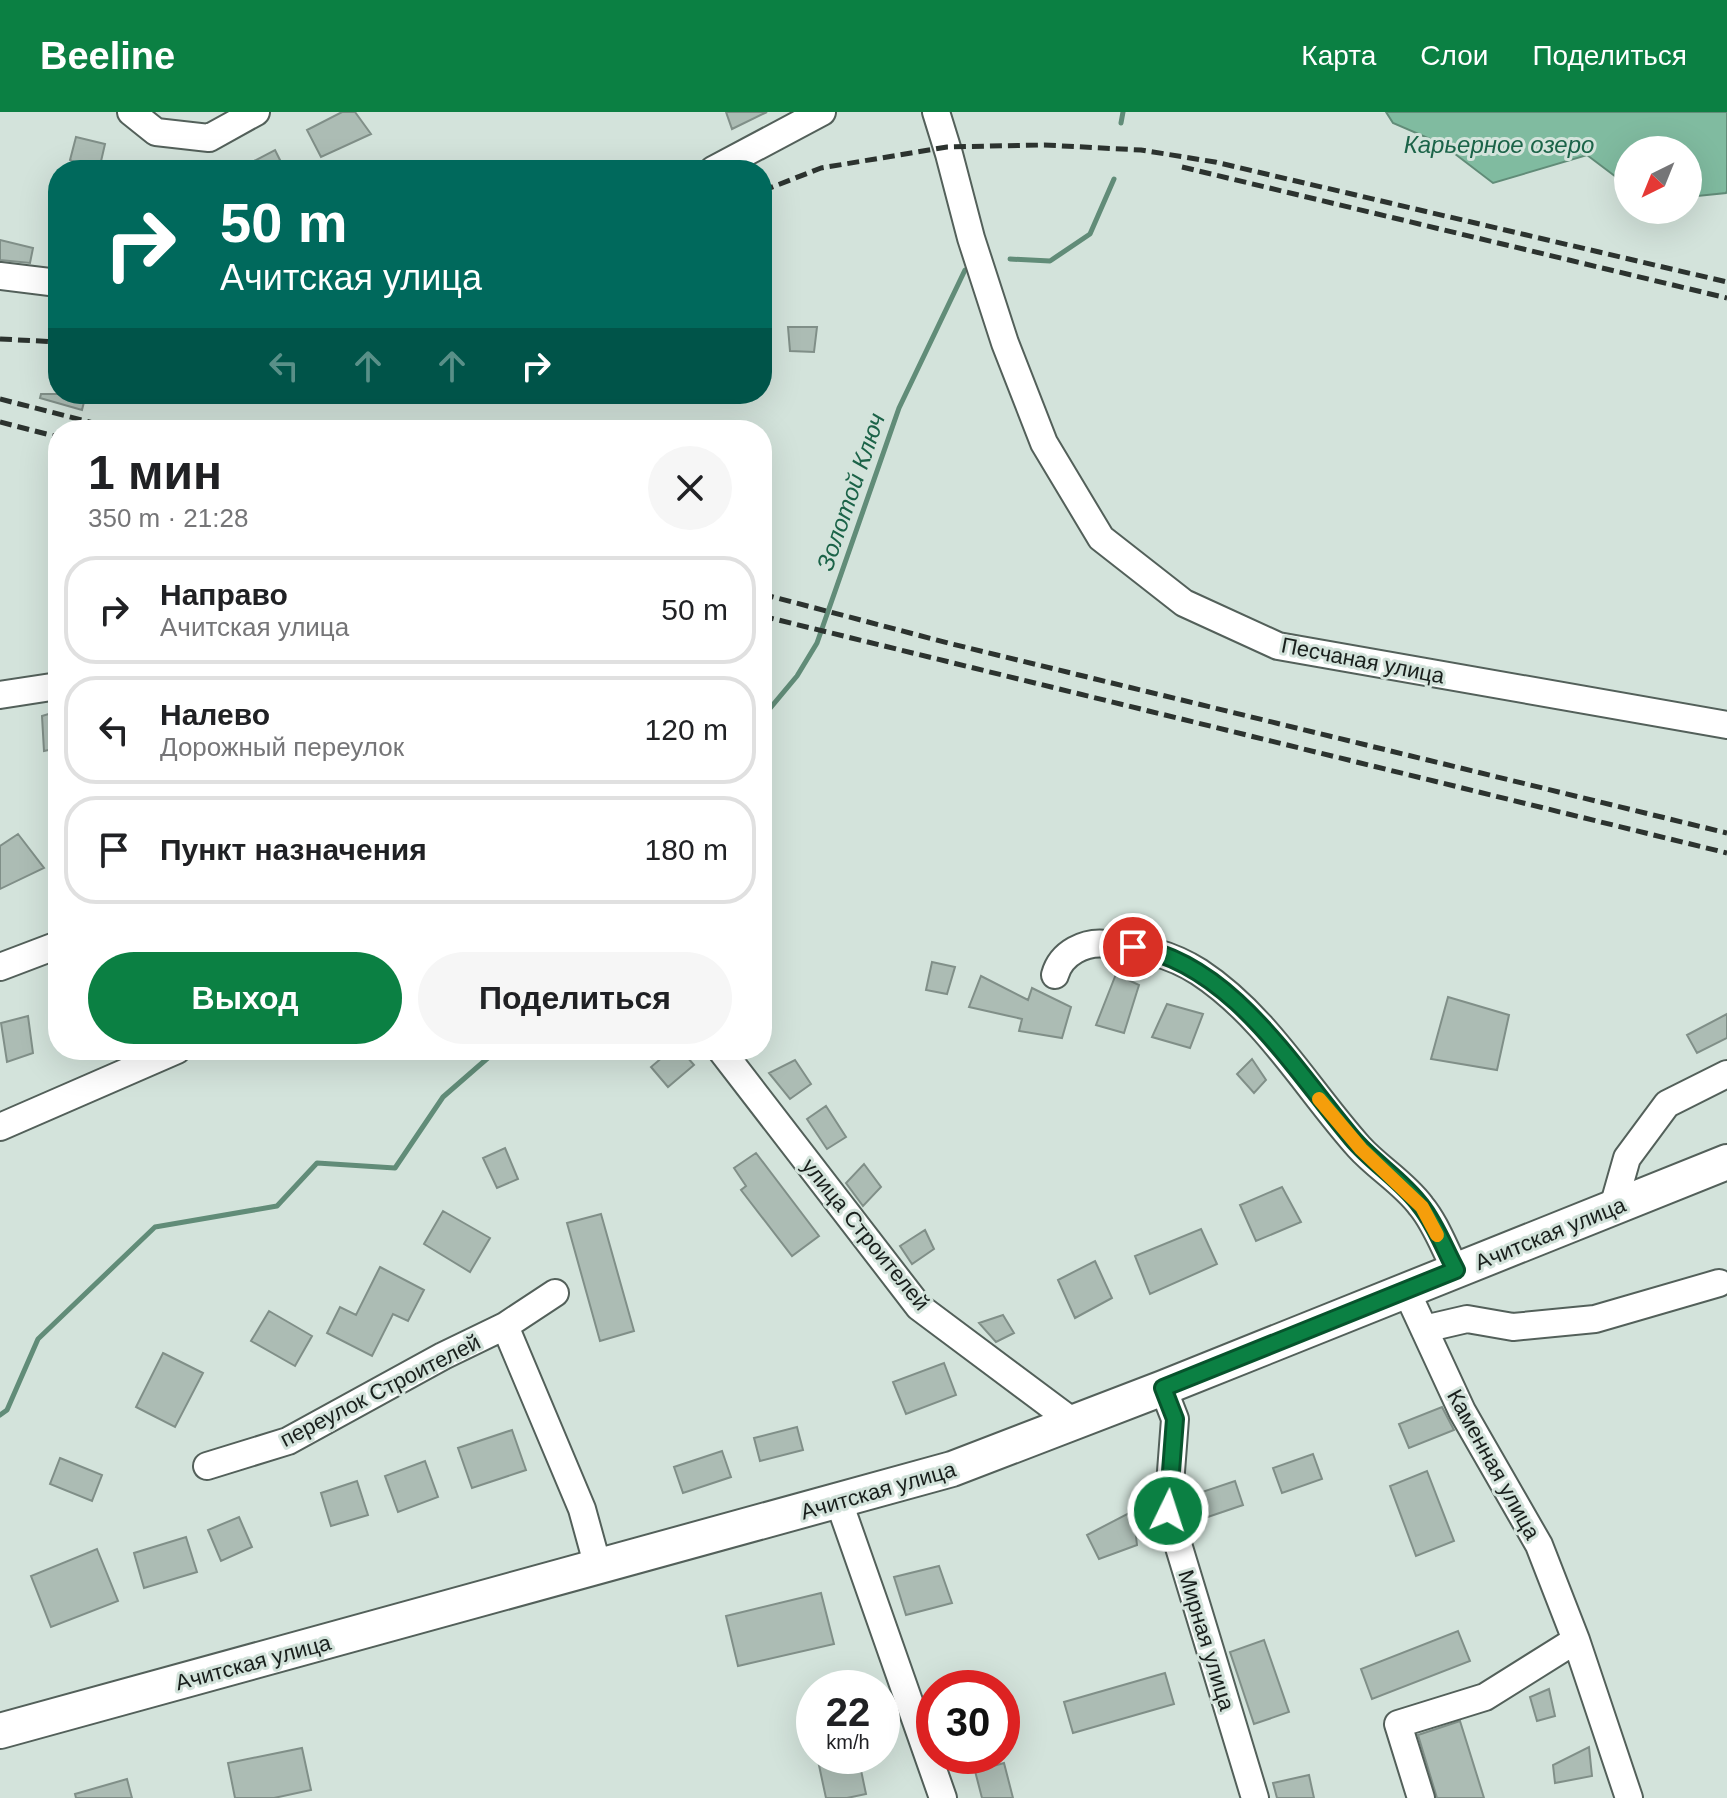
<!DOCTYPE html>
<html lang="ru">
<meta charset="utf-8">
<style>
:root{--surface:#fff;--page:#f6f6f6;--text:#202124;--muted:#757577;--line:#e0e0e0;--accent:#0b8043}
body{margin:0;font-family:Arial,sans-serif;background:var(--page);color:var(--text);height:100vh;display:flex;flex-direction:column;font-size:30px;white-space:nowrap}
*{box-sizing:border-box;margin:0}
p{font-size:26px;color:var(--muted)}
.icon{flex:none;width:44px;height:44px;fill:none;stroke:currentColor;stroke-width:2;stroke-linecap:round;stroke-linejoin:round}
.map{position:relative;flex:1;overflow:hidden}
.panel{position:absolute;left:48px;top:308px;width:724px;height:640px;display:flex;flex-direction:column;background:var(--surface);border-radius:32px;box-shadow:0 8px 32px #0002}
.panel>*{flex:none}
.banner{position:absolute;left:48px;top:48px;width:724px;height:244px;border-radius:32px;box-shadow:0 8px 32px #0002;background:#00695c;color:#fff;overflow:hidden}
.needle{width:52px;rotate:223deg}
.tools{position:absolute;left:1614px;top:24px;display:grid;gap:16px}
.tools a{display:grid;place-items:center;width:88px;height:88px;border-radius:50%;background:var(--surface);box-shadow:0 8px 32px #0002;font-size:40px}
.speed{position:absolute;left:796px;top:1558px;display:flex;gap:16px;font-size:40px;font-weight:700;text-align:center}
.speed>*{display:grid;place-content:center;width:104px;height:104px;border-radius:50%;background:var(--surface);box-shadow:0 8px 32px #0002;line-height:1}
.speed small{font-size:20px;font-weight:400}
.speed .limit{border:12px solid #d22;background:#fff;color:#111}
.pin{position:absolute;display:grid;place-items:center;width:68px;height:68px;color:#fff;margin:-34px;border:4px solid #fff;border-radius:50%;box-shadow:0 2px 8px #0007}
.me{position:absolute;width:88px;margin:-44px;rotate:4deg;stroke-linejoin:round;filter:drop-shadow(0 0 6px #0008)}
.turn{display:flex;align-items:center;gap:28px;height:168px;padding:0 40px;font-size:36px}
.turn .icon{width:104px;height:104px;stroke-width:2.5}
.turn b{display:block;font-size:56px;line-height:68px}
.lanes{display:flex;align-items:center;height:76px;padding:0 40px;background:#0003;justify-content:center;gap:40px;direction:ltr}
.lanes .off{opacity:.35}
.round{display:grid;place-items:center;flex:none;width:84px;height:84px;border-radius:42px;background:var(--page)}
.overview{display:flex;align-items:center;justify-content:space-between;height:136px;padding:0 40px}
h1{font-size:48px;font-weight:700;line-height:60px}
.action{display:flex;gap:16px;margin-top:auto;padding:16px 40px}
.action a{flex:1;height:92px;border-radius:48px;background:var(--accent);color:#fff;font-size:32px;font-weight:700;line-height:92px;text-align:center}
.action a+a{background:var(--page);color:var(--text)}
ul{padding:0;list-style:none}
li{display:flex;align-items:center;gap:24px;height:108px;margin:0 16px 12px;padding:0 24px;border:4px solid var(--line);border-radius:32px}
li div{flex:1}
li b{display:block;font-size:30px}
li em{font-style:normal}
header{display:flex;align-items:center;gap:48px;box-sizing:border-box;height:112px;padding:0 40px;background:var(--accent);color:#fff}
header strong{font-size:38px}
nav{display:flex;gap:44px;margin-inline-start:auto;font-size:28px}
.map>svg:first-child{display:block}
</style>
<header>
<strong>Beeline</strong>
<nav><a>Карта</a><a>Слои</a><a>Поделиться</a></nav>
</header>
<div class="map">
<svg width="1727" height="1686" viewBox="0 0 1727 1686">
<rect width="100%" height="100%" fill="#d3e3db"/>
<path fill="#80bba0" stroke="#618c78" stroke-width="2" d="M1386,0H1727V79L1726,81L1688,85V38H1628V74L1587,43L1493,71L1442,32L1393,11Z"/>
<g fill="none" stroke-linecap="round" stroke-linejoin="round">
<path stroke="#618c78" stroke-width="5" d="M1121,11L1123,0
M1010,147L1050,149L1090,122L1114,67
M762,606L797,564L817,531L899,296L965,158
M0,1303L7,1298L38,1227L155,1115L277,1094L317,1051L395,1056L443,985L497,938"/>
</g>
<path fill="#acbcb4" stroke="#808f88" stroke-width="2" d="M342,0H355L371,22L321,45L307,18Z
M726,0H767L732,17Z
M76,25L105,32L99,58H89L70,48Z
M275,38L285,58H237Z
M0,128L33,136L30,151L0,148Z
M788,215H817L814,240L790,239Z
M41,282H86L82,298L40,286Z
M58,599V636L44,639L42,604Z
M18,722L44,756L0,777V734Z
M932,850L955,855L947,882L926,878Z
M1116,862L1139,873L1124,921L1096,913Z
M981,864L1028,888L1032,876L1071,895L1062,926L1019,919L1022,907L969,895Z
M1448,885L1509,903L1497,958L1431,947Z
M1167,892L1203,902L1190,936L1152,925Z
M1727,902V926L1697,941L1687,923Z
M28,904L33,941L7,950L1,911Z
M671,938H681L694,953L668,975L651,955Z
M1252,947L1266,968L1254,981L1237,962Z
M795,948L811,972L790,987L769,961Z
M826,994L846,1025L827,1037L807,1007Z
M505,1036L518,1067L497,1076L483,1046Z
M756,1041L819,1124L792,1144L741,1078L746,1074L734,1056Z
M864,1052L881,1075L863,1094L846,1071Z
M1282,1075L1301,1110L1256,1129L1240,1093Z
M443,1099L490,1126L470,1160L424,1132Z
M601,1102L634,1219L600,1229L567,1111Z
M1201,1117L1217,1152L1150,1182L1135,1144Z
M925,1118L934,1137L912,1152L900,1134Z
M1095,1149L1112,1186L1075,1206L1058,1168Z
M380,1155L424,1178L408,1209L393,1202L372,1244L327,1221L340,1195L356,1203Z
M269,1199L312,1224L295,1254L251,1229Z
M1003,1203L1014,1221L996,1230L979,1211Z
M163,1241L203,1261L175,1315L136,1295Z
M944,1251L956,1283L906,1302L893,1270Z
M1442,1295L1454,1318L1409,1336L1399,1312Z
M797,1315L803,1338L760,1349L754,1326Z
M512,1318L526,1358L472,1376L458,1336Z
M722,1339L731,1365L683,1381L674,1355Z
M1313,1342L1322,1367L1282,1381L1273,1356Z
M60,1346L102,1363L92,1389L50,1372Z
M425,1349L438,1385L398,1400L385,1364Z
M1427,1359L1454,1429L1416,1444L1390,1374Z
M357,1369L368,1403L331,1414L321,1381Z
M1235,1369L1243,1393L1199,1408L1190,1384Z
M1133,1399L1137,1433L1099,1447L1087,1423Z
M239,1405L252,1435L221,1449L208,1418Z
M186,1425L197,1460L144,1476L134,1441Z
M97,1437L118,1489L51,1515L31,1464Z
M939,1454L952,1491L906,1503L894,1465Z
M821,1481L834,1532L738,1554L726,1504Z
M1458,1519L1470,1549L1372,1587L1361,1557Z
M1264,1528L1289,1600L1254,1612L1230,1540Z
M1165,1561L1174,1592L1073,1621L1064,1590Z
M1549,1577L1555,1604L1537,1609L1530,1585Z
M1460,1609L1484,1686H1437L1418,1623Z
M1589,1635L1592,1664L1555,1671L1553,1653Z
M302,1636L311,1678L274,1686H235L228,1651Z
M817,1644H858L866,1682L847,1686H826Z
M1004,1651L1013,1686H982L975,1659Z
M1309,1663L1314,1686H1277L1273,1671Z
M127,1667L132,1686H76L75,1682Z"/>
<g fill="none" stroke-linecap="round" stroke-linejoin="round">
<g stroke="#53605a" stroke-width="30">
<path id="minor" d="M131,0L156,20L209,26L256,0
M936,0L949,42L971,126L1005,231L1044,331L1101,426L1184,491L1278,534L1727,613
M713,58L822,0
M0,164L58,171
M0,583L58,574
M0,855L58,833
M1055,863C1061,841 1085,829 1107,832C1142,836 1169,841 1199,860C1266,904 1307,977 1359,1035C1378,1056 1404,1071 1421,1094C1436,1112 1445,1138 1456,1158
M721,938L919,1195L1073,1310
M0,1015L177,938
M1613,1095L1627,1046L1667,992L1727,962
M1406,1178L1462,1299L1539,1433L1576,1528L1629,1686
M505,1214L582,1397L598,1455
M1424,1217L1467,1207L1513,1215L1595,1207L1719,1171
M1163,1276L1175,1307L1168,1399L1255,1686
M207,1354L288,1329L443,1244L505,1214L555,1181
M839,1390L943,1686
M1421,1686L1398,1612L1485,1585L1576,1528"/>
</g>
<g stroke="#53605a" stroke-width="38">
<path id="major" d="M0,1619L952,1357L1163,1276L1727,1050"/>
</g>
<use href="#minor" stroke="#fff" stroke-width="26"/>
<use href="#major" stroke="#fff" stroke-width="34"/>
<path stroke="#2c332f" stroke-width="5" stroke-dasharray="12 6" stroke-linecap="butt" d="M1182,55L1727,186
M762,79L821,56L947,35L1044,33L1141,38L1215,50L1727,170
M0,227L58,230
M0,287L121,318
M0,310L58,325
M762,482L948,531L1727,721
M762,504L1727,741"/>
</g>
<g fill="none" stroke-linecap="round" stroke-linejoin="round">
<g stroke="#07532c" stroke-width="20">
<path id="route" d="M1133,835C1230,850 1293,956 1352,1026C1373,1051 1402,1068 1421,1094C1436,1113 1445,1138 1456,1158L1163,1276L1175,1307L1168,1399"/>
</g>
<use href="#route" stroke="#0b8043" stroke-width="14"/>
<path stroke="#f59e0b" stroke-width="14" d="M1319,987L1361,1037L1422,1095L1437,1123"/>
</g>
<g text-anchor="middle" stroke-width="6" stroke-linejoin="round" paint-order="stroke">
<g font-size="22" fill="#191f1c" stroke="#d3e3db">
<text transform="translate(1363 548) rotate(11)" y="8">Песчаная улица</text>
<text transform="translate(1550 1121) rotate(-22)" y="8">Ачитская улица</text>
<text transform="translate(866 1122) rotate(51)" y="8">улица Строителей</text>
<text transform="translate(380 1278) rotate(-27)" y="8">переулок Строителей</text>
<text transform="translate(1494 1352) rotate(61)" y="8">Каменная улица</text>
<text transform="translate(878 1378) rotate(-16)" y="8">Ачитская улица</text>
<text transform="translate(1207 1528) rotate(73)" y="8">Мирная улица</text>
<text transform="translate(253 1550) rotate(-15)" y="8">Ачитская улица</text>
</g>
<g font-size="24" font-style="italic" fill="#1b6348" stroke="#d3e3db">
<text x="1499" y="41">Карьерное озеро</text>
<text transform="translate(851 380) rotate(-71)" y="8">Золотой Ключ</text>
</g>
</g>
</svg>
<div class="tools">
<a><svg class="needle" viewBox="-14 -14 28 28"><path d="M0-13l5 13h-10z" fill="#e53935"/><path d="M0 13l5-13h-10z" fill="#757577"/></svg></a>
</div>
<div class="speed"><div>22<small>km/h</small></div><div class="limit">30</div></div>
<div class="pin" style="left:1133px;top:835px;background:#d93025"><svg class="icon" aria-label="arrive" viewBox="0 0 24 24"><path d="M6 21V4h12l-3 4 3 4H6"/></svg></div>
<svg class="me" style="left:1168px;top:1399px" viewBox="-20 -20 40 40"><circle r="17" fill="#0b8043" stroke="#fff" stroke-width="3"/><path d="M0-11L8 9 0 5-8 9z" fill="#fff"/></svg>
<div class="banner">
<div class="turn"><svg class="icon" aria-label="right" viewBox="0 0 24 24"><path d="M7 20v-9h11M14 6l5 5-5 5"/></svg><div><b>50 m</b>Ачитская улица</div></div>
<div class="lanes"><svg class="icon off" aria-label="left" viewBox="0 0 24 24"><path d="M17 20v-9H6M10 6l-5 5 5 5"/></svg><svg class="icon off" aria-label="ahead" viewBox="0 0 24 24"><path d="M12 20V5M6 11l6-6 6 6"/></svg><svg class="icon off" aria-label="ahead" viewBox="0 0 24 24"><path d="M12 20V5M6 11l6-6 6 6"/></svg><svg class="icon" aria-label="right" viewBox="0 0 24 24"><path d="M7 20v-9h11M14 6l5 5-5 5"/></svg></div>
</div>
<section class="panel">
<div class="overview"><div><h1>1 мин</h1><p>350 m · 21:28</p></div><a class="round"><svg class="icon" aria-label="close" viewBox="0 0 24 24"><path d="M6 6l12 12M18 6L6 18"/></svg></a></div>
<ul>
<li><svg class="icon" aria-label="right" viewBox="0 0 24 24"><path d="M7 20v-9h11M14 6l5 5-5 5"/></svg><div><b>Направо</b><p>Ачитская улица</p></div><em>50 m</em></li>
<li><svg class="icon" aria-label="left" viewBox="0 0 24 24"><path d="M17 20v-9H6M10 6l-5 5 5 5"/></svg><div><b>Налево</b><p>Дорожный переулок</p></div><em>120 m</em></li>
<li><svg class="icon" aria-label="arrive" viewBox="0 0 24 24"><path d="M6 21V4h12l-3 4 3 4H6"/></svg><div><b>Пункт назначения</b></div><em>180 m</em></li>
</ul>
<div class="action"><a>Выход</a><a>Поделиться</a></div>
</section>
</div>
